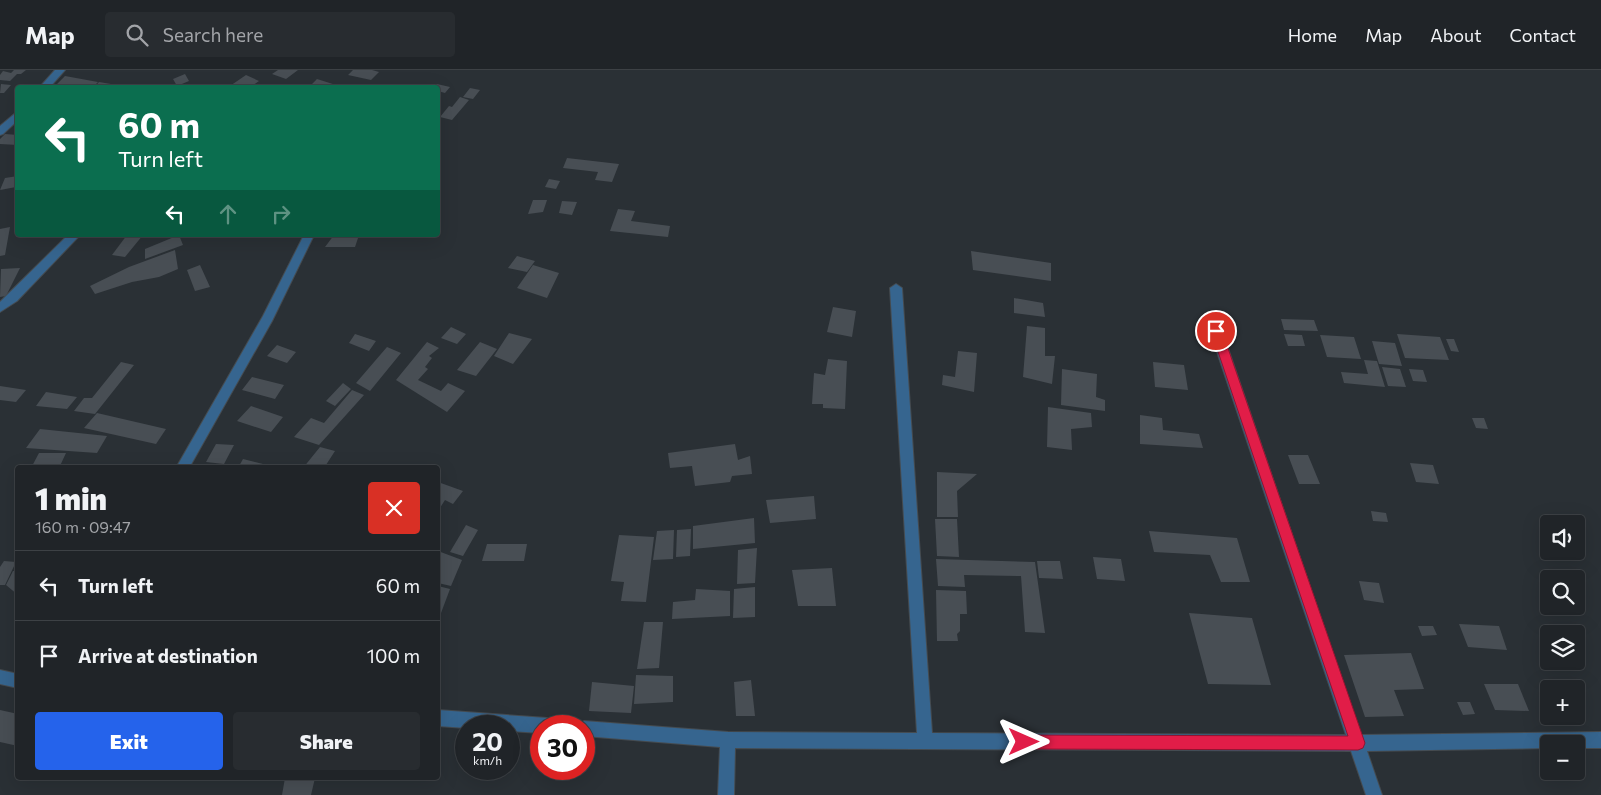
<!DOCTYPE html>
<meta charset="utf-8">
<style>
:root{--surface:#202428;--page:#282c30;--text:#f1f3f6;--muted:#a2a4a8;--line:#3d4145;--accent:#2563eb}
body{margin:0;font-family:Commissioner,sans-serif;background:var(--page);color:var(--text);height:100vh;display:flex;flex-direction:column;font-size:19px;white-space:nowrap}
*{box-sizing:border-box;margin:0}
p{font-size:16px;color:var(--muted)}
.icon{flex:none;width:28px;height:28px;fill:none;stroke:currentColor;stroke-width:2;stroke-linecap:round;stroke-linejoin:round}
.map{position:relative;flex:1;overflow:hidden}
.sheet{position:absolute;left:15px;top:395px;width:425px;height:315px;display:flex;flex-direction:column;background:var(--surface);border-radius:5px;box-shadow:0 5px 20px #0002,0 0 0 1px var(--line)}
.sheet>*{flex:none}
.top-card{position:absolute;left:15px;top:15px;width:425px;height:152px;border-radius:5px;box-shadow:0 5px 20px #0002,0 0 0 1px var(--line);background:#0b6e4f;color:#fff;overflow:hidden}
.fabs{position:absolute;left:1540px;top:445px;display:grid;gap:10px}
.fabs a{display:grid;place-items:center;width:45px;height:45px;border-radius:5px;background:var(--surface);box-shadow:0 5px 20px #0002,0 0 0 1px var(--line);font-size:25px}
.speed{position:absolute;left:455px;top:645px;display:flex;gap:10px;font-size:25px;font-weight:700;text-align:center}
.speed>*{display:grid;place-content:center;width:65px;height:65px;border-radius:50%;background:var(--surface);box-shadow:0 5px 20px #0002,0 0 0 1px var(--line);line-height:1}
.speed small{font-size:12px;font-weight:400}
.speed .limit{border:8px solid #d22;background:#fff;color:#111}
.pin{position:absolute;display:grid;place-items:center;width:42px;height:42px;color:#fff;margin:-21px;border:2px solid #fff;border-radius:50%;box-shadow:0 1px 5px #0007}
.me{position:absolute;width:55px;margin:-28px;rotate:90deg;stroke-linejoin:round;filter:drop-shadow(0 0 4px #0008)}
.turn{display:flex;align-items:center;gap:18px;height:105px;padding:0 20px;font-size:22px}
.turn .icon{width:65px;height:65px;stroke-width:2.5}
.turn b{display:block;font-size:35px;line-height:42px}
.lanes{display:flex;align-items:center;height:48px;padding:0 20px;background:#0003;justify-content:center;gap:25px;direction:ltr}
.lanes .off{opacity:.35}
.round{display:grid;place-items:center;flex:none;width:52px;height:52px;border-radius:5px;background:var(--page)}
.headline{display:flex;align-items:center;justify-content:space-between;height:85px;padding:0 20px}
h1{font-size:30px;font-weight:800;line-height:38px}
.action{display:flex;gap:10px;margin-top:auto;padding:10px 20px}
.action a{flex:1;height:58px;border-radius:5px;background:var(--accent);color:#fff;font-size:20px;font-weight:800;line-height:58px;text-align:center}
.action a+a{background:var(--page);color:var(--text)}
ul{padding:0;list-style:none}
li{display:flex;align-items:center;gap:15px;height:70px;padding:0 20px;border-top:1px solid var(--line)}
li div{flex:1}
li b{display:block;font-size:19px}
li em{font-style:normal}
header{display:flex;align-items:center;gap:30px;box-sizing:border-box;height:70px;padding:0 25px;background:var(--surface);border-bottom:1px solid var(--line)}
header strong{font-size:24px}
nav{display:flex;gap:28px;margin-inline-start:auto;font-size:18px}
.search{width:350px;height:45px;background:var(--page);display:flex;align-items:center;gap:12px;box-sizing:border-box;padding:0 18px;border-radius:5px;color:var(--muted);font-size:19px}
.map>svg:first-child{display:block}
</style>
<header>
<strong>Map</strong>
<div class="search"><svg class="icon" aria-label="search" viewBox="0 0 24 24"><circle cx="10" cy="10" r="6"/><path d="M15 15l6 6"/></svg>Search here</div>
<nav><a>Home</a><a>Map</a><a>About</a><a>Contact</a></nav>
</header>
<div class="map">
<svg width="1601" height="725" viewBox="0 0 1601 725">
<rect width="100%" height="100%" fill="#2a3035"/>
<path fill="#484e54" d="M14,0H26L21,4H17L10,11L0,10V5L3,1L11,3Z
M278,0H298L286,9L272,4Z
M353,0H372L379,2L371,10L348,5Z
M185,4L189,11L177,16L173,9Z
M246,5L259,11L249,18H227Z
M65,6L98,12L92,18L55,16Z
M317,9L336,15L334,18H308Z
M99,12L111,14L108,18H94Z
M1,14L11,15L4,23H0Z
M437,14L450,17L445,23L438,21V18H433Z
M470,18L480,20L473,29L463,27Z
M460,27L469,30L452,50L440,47L449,36L452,37Z
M5,64L18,65V75L0,74V69Z
M567,88L619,94L612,112L595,110L598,102L563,98Z
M18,106L16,117L0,120L5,108Z
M549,109L560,111L556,119L545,117Z
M533,130H547L543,142L528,144Z
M562,131L577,132L572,145L559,143Z
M618,139L635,141L631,151L670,156L668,167L610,161Z
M10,157L5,185L0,186V159Z
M127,165H143L125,187L112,185Z
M179,165L183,175L145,189V179Z
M334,165H359L355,177H325Z
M175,180L178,199L159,207L132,212L95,224L90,216L129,197Z
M971,181L1051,193V211L973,200Z
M517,186L535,191L527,202L508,198Z
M200,195L210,217L195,221L187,200Z
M533,195L559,203L547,228L517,218Z
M20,198L6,226L0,227L1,199Z
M1014,228L1043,233L1045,247L1014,243Z
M833,237L856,241L852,267L827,262Z
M1281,249L1314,250L1318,261L1284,260Z
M1027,256L1045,258V286H1055L1052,314L1023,307Z
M451,257L466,264L457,274L441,268Z
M509,263L532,269L513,294L494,286Z
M355,264L376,271L369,281L349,273Z
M1284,264L1302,265L1305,276H1288Z
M1397,264L1440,267L1449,290L1405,288Z
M1320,265L1354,267L1361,289L1327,287Z
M1446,269H1454L1459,282L1451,281Z
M1372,271L1395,273L1402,296L1379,294Z
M427,272L439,278L429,286L432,288L425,297L428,299L418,310L441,321L448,313L465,321L447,342L396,310Z
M480,272L497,279L476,306L457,300Z
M277,275L296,282L287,293L267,286Z
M387,277L401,283L370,321L356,313Z
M958,281L977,283L974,322L942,315L943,305L955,307Z
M828,289L847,291L845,339L823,338V334H812L814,303L825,305Z
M1364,290L1377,291L1385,317L1344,313L1341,302L1368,304Z
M121,292L134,295L95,344L74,341L84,328H92Z
M1153,292L1184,295L1188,320L1155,317Z
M1382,297L1400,299L1406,317L1388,316Z
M1062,299L1097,304L1096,327L1105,330V341L1061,335Z
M1409,299L1423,300L1427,312L1413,311Z
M252,307L284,315L275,329L242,320Z
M343,313L351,319L335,336L326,331Z
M0,316L26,320L16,332L0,330Z
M352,320L364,325L319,375L294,367L311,348L324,353Z
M46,322L77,327L67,339L36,336Z
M251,336L283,347L271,362L237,351Z
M1048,337L1091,343L1092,357L1071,359L1072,380L1047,377Z
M97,343L166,359L156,374L84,358Z
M1140,345L1162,348L1163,360L1199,364L1203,378L1140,374Z
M1472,348H1484L1488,359L1476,358Z
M40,359L107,366L97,383L26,378Z
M216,374L234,375L224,394L206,392Z
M735,374L738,390L750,386L752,404L732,406L730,412L695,416L692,396L670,398L668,383Z
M320,377L335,381L324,398H303Z
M39,383H66L59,398H31Z
M1288,385H1308L1320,414H1299Z
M243,389L263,394L261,398H238Z
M1410,393L1433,395L1439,414L1416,412Z
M937,402L977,404L957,421L958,447H937Z
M438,412L463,421L453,434L445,430L438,441Z
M814,426L816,449L770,453L766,430Z
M1371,441L1386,443L1388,452L1373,451Z
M754,448L755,473L693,479V456Z
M935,449H957L959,487L937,486Z
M466,455L478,460L463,486L450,482Z
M691,459L690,486L676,487L677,460Z
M674,460L673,489L653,490L657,461Z
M1149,461L1237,468L1250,512H1221L1210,485L1154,482Z
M619,465L654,467L646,532L621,531L624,512L611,511Z
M487,474H527L524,491H482Z
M757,478L755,513L737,514L738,480Z
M438,481L462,490L451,516L438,513Z
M1093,487L1121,489L1125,511L1097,509Z
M936,489L1035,492L1045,563L1025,562L1021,506L964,505L965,517L938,516Z
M4,491L16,492L5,515H0V497Z
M1037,491H1060L1063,509L1039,508Z
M832,498L836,536H798L792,500Z
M13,501H18V525L6,515Z
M1359,511L1379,513L1384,533L1364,530Z
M438,516L450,519L438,551Z
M755,517V547L733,548L734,519Z
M696,519L730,521V546L672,549L673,532L695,530Z
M936,520L966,521L967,544H960V561L957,564L958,571H937Z
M1189,543L1252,548L1271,615L1208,614Z
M644,552H663L659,598L637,599Z
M1459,554L1499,556L1507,580L1468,577Z
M1418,556H1433L1437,565L1422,566Z
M1411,583L1424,619L1394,620L1404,646L1365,647L1344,585Z
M636,605L673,606V632L634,634Z
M751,610L755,646H736L734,612Z
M592,612L634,616L631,643L589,641Z
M1484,614H1518L1529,641L1495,640Z
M1457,632H1470L1475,644L1463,645Z
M0,640L18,644V676L0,672Z
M285,708H315L311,725H282Z"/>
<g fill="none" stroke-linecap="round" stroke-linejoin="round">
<g stroke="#454b50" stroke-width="2">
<path id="minor" d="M55,0H65L49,18H39Z
M18,41V50L3,64L0,65V56Z
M68,165H80L17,231L0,242V232Z
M304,165H314L272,251L189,398H176L263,246Z
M896,214L902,218L932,663L1346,665L1210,261L1216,256L1222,261L1361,665L1601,662V678H1576V674H1549V678L1367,681L1382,725H1366L1351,681L735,678L734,725H718L720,677L584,666V656H578L584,651L728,662L917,663L890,218Z
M0,600L18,604V618L0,614Z
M438,640L547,648L552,651L555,656H541V663L509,661V656L466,658L438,656Z"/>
</g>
<use href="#minor" fill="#36658f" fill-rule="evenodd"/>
</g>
<path fill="#e11d48" stroke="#92132f" d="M1216,257L1222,261L1365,673L1363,678L1358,680L1024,679L1019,677L1017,672L1019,667L1024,665L1348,666L1211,261Z"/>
</svg>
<div class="fabs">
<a><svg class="icon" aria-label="sound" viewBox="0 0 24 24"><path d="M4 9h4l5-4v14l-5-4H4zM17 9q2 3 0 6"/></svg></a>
<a><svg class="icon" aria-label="search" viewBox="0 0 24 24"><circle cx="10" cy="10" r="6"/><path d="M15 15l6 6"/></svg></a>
<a><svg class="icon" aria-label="layers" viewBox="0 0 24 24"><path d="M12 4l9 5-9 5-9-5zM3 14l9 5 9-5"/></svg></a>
<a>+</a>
<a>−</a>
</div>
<div class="speed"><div>20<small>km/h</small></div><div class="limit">30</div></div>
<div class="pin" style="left:1216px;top:261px;background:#d93025"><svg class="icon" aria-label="arrive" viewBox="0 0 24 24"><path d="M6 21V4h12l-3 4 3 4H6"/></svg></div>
<svg class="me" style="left:1024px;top:672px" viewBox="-20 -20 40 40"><path d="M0-17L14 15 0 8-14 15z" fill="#e11d48" stroke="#fff" stroke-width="4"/></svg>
<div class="top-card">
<div class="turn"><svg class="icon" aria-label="left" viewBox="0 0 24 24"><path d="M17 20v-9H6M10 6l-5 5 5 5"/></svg><div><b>60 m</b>Turn left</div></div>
<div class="lanes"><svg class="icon" aria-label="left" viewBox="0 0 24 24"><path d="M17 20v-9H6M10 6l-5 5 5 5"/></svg><svg class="icon off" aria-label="ahead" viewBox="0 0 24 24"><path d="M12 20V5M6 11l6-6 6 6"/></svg><svg class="icon off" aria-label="right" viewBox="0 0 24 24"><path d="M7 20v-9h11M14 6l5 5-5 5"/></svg></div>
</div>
<section class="sheet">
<div class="headline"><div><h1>1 min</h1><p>160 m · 09:47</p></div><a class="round" style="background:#d93025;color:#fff"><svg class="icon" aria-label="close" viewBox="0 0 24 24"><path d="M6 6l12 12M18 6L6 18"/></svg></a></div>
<ul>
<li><svg class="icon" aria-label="left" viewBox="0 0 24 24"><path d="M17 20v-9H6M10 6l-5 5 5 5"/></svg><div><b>Turn left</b></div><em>60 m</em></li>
<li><svg class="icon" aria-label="arrive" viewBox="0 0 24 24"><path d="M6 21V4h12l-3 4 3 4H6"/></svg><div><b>Arrive at destination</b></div><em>100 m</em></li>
</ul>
<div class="action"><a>Exit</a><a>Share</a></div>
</section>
</div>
